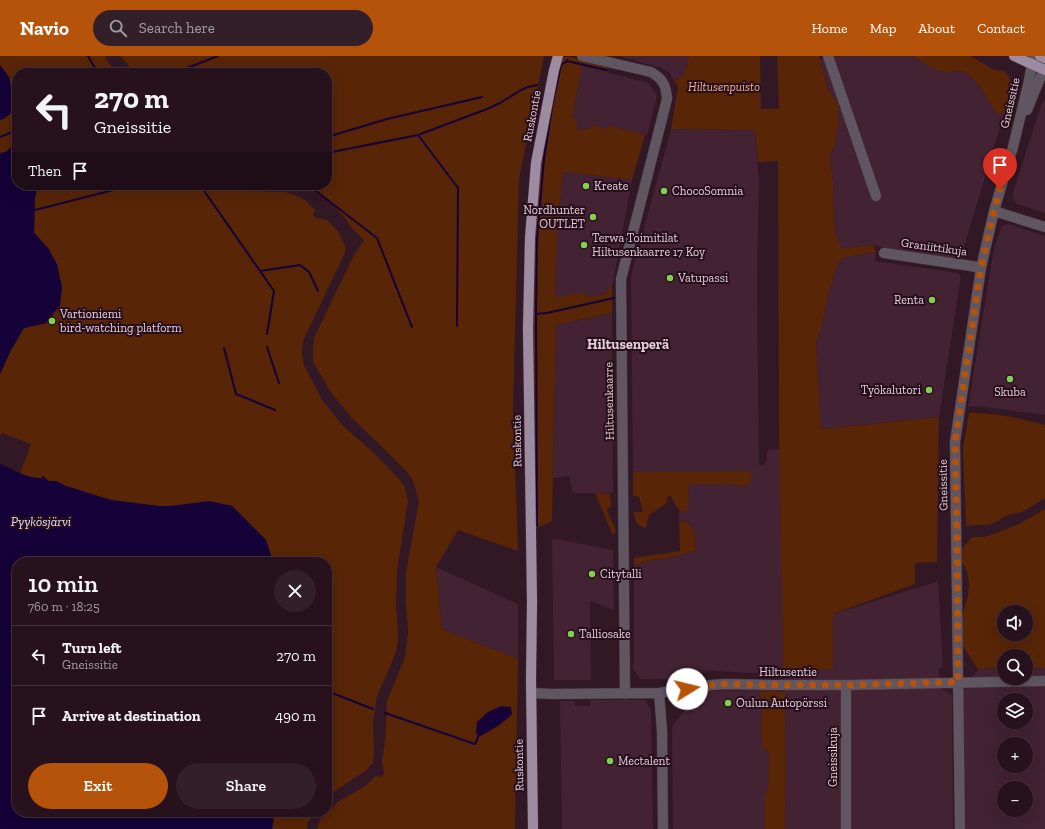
<!DOCTYPE html>
<meta charset="utf-8">
<style>
:root{--surface:#26111c;--page:#321f29;--text:#f1f3f6;--muted:#a49da3;--line:#42313b;--accent:#b45309}
body{margin:0;font-family:"Zilla Slab",serif;background:var(--page);color:var(--text);height:100vh;display:flex;flex-direction:column;font-size:15px;white-space:nowrap}
*{box-sizing:border-box;margin:0}
p{font-size:13px;color:var(--muted)}
.icon{flex:none;width:22px;height:22px;fill:none;stroke:currentColor;stroke-width:2;stroke-linecap:round;stroke-linejoin:round}
.map{position:relative;flex:1;overflow:hidden}
.side{position:absolute;left:12px;top:501px;width:320px;height:260px;display:flex;flex-direction:column;background:var(--surface);border-radius:16px;box-shadow:0 4px 16px #0002,0 0 0 1px var(--line)}
.side>*{flex:none}
.guide{position:absolute;left:12px;top:12px;width:320px;height:122px;border-radius:16px;box-shadow:0 4px 16px #0002,0 0 0 1px var(--line);background:#26111c;color:var(--text);overflow:hidden}
.buttons{position:absolute;left:997px;top:549px;display:grid;gap:8px}
.buttons a{display:grid;place-items:center;width:36px;height:36px;border-radius:50%;background:var(--surface);box-shadow:0 4px 16px #0002,0 0 0 1px var(--line);font-size:20px}
.pin{position:absolute;display:grid;place-items:center;width:34px;height:34px;color:#fff;margin:-41px -17px;border-radius:50% 50% 50% 0;rotate:-45deg;box-shadow:0 0 4px #0007}
.pin .icon{rotate:45deg}
.me{position:absolute;width:44px;margin:-22px;rotate:81deg;stroke-linejoin:round;filter:drop-shadow(0 0 3px #0008)}
.turn{display:flex;align-items:center;gap:14px;height:84px;padding:0 16px;font-size:18px}
.turn .icon{width:52px;height:52px;stroke-width:2.5}
.turn b{display:block;font-size:28px;line-height:34px}
.then{display:flex;align-items:center;height:38px;padding:0 16px;background:#0003;gap:8px;font-size:15px}
.round{display:grid;place-items:center;flex:none;width:42px;height:42px;border-radius:21px;background:var(--page)}
.headline{display:flex;align-items:center;justify-content:space-between;height:68px;padding:0 16px}
h1{font-size:24px;font-weight:600;line-height:30px}
.button{display:flex;gap:8px;margin-top:auto;padding:8px 16px}
.button a{flex:1;height:46px;border-radius:24px;background:var(--accent);color:#fff;font-size:16px;font-weight:600;line-height:46px;text-align:center}
.button a+a{background:var(--page);color:var(--text)}
ul{padding:0;list-style:none}
li{display:flex;align-items:center;gap:12px;height:60px;padding:0 16px;border-top:1px solid var(--line)}
li div{flex:1}
li b{display:block;font-size:15px}
li em{font-style:normal}
header{display:flex;align-items:center;gap:24px;box-sizing:border-box;height:56px;padding:0 20px;background:var(--accent);color:#fff}
header strong{font-size:19px}
nav{display:flex;gap:22px;margin-inline-start:auto;font-size:14px}
.search{width:280px;height:36px;background:var(--page);display:flex;align-items:center;gap:10px;box-sizing:border-box;padding:0 14px;border-radius:22px;color:var(--muted);font-size:15px}
.map>svg:first-child{display:block}
</style>
<header>
<strong>Navio</strong>
<div class="search"><svg class="icon" aria-label="search" viewBox="0 0 24 24"><circle cx="10" cy="10" r="6"/><path d="M15 15l6 6"/></svg>Search here</div>
<nav><a>Home</a><a>Map</a><a>About</a><a>Contact</a></nav>
</header>
<div class="map">
<svg width="1045" height="773" viewBox="0 0 1045 773">
<rect width="100%" height="100%" fill="#321725"/>
<path fill="#422233" fill-rule="evenodd" d="M618,0H689L684,19L674,25L669,16L661,12Z
M826,0H913L922,6L946,16L961,15L968,18L979,29L995,56L1000,58L1005,55L960,204L908,197L873,189L842,192L835,178L833,126L830,100L835,89L836,80L839,67L837,59L839,47L828,34L820,4Z
M582,10L649,27L657,40L647,79L607,74L593,70L586,74L576,73L572,61Z
M1043,44L1045,46V157L1017,148L1012,140Z
M671,73L755,74L759,125L757,227L759,409H764L767,404V394L780,393L783,613H833V558L938,525L943,610L939,614L940,632L952,639L953,773H785L786,719L785,636L783,614L778,616L751,617L699,614L668,623H641L637,619L633,612L634,605V509L653,504L669,502L696,495L695,478L690,469L685,465L679,466V454L683,456L689,446L688,432L692,428H724L745,430L750,415L633,416L631,220Z
M563,116L632,124L612,231H608L606,238L587,241L555,242L557,176Z
M1008,168L1045,180V359L977,350L968,351L994,192L1002,170Z
M876,196L875,205L957,217L961,220L939,361L821,373L816,287L821,273L829,236L837,209L842,202Z
M612,257L613,437H573L569,420L553,422L556,269Z
M552,482L613,494L614,554L590,545L591,624H554Z
M436,511L518,548V603L442,573Z
M1004,612V622H1026V612H1045V773H966L963,635L978,613ZM1004,644H1026V666H1004ZM1004,688H1026V710H1004ZM1004,732H1026V754H1004Z
M761,634L762,691L761,693H766L769,699L768,733L765,738V773H673L672,671L699,635Z
M590,644H645L651,653L653,773H562L560,645H575V650H590Z"/>
<path fill="#582507" fill-rule="evenodd" d="M0,0H105L108,6L118,17H17V89L10,92L6,96L0,97V64L5,62L9,21L0,9Z
M120,0H544L519,123L513,352L518,495L458,474L436,511L442,573L518,603L515,773H317L320,764L338,746L365,730L376,720L381,721L384,717L382,706L385,685L387,645L405,601L408,576L406,547V516L419,445L413,425L407,416L381,390L352,362L332,338L313,306V291L314,282L353,201L364,184L351,171L345,162L332,148L309,132L301,129H327V17H135Z
M689,0H760L761,53H779L777,0H819L828,34L839,47L837,59L839,67L836,80L835,89L830,100L833,126L835,178L842,192L873,189L876,196L842,202L837,209L829,236L821,273L816,287L821,373L939,361L937,506L915,507V528L833,558V613L783,614L779,380L778,105L758,106L755,74L671,73L678,31L674,25L684,19Z
M913,0H970L995,14L1005,15L1013,28L1005,55L1000,59L995,56L979,29L968,18L961,15L946,16L934,13L922,6Z
M565,1H570L607,11L606,16L582,10L572,61C578,66 579,66 576,73L586,74L593,70L607,73L610,70L645,79L632,124L563,116L557,176L555,241L584,236L587,241L606,238L608,231H612V257L556,269L552,465L535,473L533,258L534,183L541,103L560,5Z
M39,129H213L215,132L242,135L286,136L297,140L305,144L315,154L313,159L316,162L327,164L338,175L346,192L344,199L303,285L302,296L304,309L322,344L343,370L374,397L400,424L405,432L408,445L397,515L396,547L398,580L397,592L391,609L377,640L373,667L374,692L373,706L367,714L335,735L327,742V506H273L266,484L232,450L228,449L158,450L111,444L66,430L56,425H49L42,422H36L20,418L31,388L2,377L0,380V318L11,294L24,272L46,267L60,249L62,231L48,192L34,177L35,140Z
M969,357C994,356 1020,362 1045,369V442L1022,456L1008,459L992,468L966,470L963,392Z
M751,415L752,423L750,427L745,430L724,428H692L688,432L689,446L687,456C677,457 675,448 671,440L667,441V447L649,459L646,472C635,469 636,467 634,456H643L639,441L633,440V416Z
M595,437L610,438L611,450L607,454L616,475L613,480Z
M1045,453V612H1026V600H1004V612L978,613L963,590L962,560L968,540L969,527L967,515L961,505V494L972,481H985L1017,469ZM1004,556H1026V578H1004Z
M685,465C697,474 695,481 696,495L669,502L653,504L634,509V502L680,495L679,466Z
M761,634L785,636L786,719L785,773H765V738L768,733L769,699L766,693L760,694L762,691Z
M275,756H314L308,766L307,773H272Z"/>
<path fill="#140238" d="M0,9L9,21L15,48L11,57L5,62L0,64Z
M17,89V129H39L35,140L34,177L48,192L57,208L62,231L60,249L46,267L24,272L11,294L0,318V97L6,96L10,92Z
M0,408C13,414 27,422 41,422L43,420L49,425H56L66,430L111,444L158,450H171L209,445L232,450L266,484L273,506H17V756H275L272,773H0Z
M501,650L511,651L512,658C502,668 491,675 478,681L476,676L477,666L488,656Z"/>
<g fill="none" stroke-linecap="round" stroke-linejoin="round">
<path stroke="#140238" stroke-width="2" d="M88,0L98,17
M567,5L606,14
M174,17L218,0
M418,79L458,132L457,270
M0,81L17,74
M327,81L387,63L482,41
M327,97L418,79L487,53L500,47L521,34L528,31L537,29
M168,129L169,130L177,129
M200,129L274,235L267,278
M308,129L377,182L412,271
M35,154L133,129
M260,215L300,209L309,216L318,235
M536,258L547,257L614,242
M267,291L279,327
M224,292L236,338L275,354
M537,470L536,258L537,183L544,103L552,51L561,9L567,5V4
M327,635L373,653
M385,657L475,688L478,681"/>
<g stroke="#4e3441" stroke-width="11">
<path id="minor" d="M582,0L651,16C663,23 666,29 667,43L621,223L625,638
M828,0L876,140
M1027,54L1045,10
M994,155L1045,171
M884,197L971,210L981,212
M846,629V773
M532,637L552,638L659,637L712,629L725,628L772,629H846L1045,625
M659,637L662,674L663,773
M960,773L955,386L981,212L994,155L1013,91L1028,29L1032,8L1035,0"/>
</g>
<g stroke="#4e3441" stroke-width="11">
<path id="major" d="M1014,0L1045,14
M1040,0L1045,2
M533,773L531,624L532,546L528,273L530,182L536,107L554,14L558,0"/>
</g>
<use href="#minor" stroke="#5f5662" stroke-width="10"/>
<use href="#major" stroke="#9d8ba2" stroke-width="10"/>
</g>
<g fill="none" stroke-linecap="round" stroke-linejoin="round">
<path stroke="#b45309" stroke-width="7" stroke-dasharray="0 12.6" d="M687,633L712,629L725,628L772,629H846L958,626L957,479L955,386L981,212L994,155L1000,133"/>
</g>
<g fill="#83d04e" stroke="#270e1c" stroke-width="1.5">
<circle cx="586" cy="130" r="4"/>
<circle cx="664" cy="135" r="4"/>
<circle cx="593" cy="161" r="4"/>
<circle cx="584" cy="189" r="4"/>
<circle cx="670" cy="222" r="4"/>
<circle cx="932" cy="244" r="4"/>
<circle cx="52" cy="265" r="4"/>
<circle cx="1010" cy="323" r="4"/>
<circle cx="929" cy="334" r="4"/>
<circle cx="592" cy="518" r="4"/>
<circle cx="571" cy="578" r="4"/>
<circle cx="728" cy="647" r="4"/>
<circle cx="610" cy="705" r="4"/>
</g>
<g text-anchor="middle" stroke-width="4" stroke-linejoin="round" paint-order="stroke">
<g font-size="12" font-style="italic" fill="#f5b292" stroke="#270e1c">
<text x="724" y="35">Hiltusenpuisto</text>
</g>
<g font-size="12" fill="#e2cfd7" stroke="#270e1c">
<text transform="translate(1010 47) rotate(-77)" y="4">Gneissitie</text>
<text transform="translate(532 60) rotate(-79)" y="4">Ruskontie</text>
<text transform="translate(934 191) rotate(8)" y="4">Graniittikuja</text>
<text transform="translate(609 345) rotate(-91)" y="4">Hiltusenkaarre</text>
<text transform="translate(517 385) rotate(-91)" y="4">Ruskontie</text>
<text transform="translate(943 429) rotate(-91)" y="4">Gneissitie</text>
<text x="788" y="620">Hiltusentie</text>
<text transform="translate(833 701) rotate(-90)" y="4">Gneissikuja</text>
<text transform="translate(519 709) rotate(-91)" y="4">Ruskontie</text>
</g>
<g font-size="12" fill="#e2cfd7" stroke="#270e1c" text-anchor="start">
<text x="594" y="134">Kreate</text>
<text x="672" y="139">ChocoSomnia</text>
<text x="585" y="158" text-anchor="end">Nordhunter<tspan x="585" dy="14">OUTLET</tspan></text>
<text x="592" y="186">Terwa Toimitilat<tspan x="592" dy="14">Hiltusenkaarre 17 Koy</tspan></text>
<text x="678" y="226">Vatupassi</text>
<text x="924" y="248" text-anchor="end">Renta</text>
<text x="60" y="262">Vartioniemi<tspan x="60" dy="14">bird-watching platform</tspan></text>
<text x="921" y="338" text-anchor="end">Työkalutori</text>
<text x="1010" y="340" text-anchor="middle">Skuba</text>
<text x="600" y="522">Citytalli</text>
<text x="579" y="582">Talliosake</text>
<text x="736" y="651">Oulun Autopörssi</text>
<text x="618" y="709">Mectalent</text>
</g>
<g font-size="13" font-style="italic" fill="#e0def4" stroke="#270e1c">
<text x="41" y="470">Pyykösjärvi</text>
</g>
<g font-size="14" font-weight="bold" fill="#e2cfd7" stroke="#270e1c">
<text x="628" y="293">Hiltusenperä</text>
</g>
</g>
</svg>
<div class="buttons">
<a><svg class="icon" aria-label="sound" viewBox="0 0 24 24"><path d="M4 9h4l5-4v14l-5-4H4zM17 9q2 3 0 6"/></svg></a>
<a><svg class="icon" aria-label="search" viewBox="0 0 24 24"><circle cx="10" cy="10" r="6"/><path d="M15 15l6 6"/></svg></a>
<a><svg class="icon" aria-label="layers" viewBox="0 0 24 24"><path d="M12 4l9 5-9 5-9-5zM3 14l9 5 9-5"/></svg></a>
<a>+</a>
<a>−</a>
</div>
<div class="pin" style="left:1000px;top:133px;background:#d93025"><svg class="icon" aria-label="arrive" viewBox="0 0 24 24"><path d="M6 21V4h12l-3 4 3 4H6"/></svg></div>
<svg class="me" style="left:687px;top:633px" viewBox="-20 -20 40 40"><circle r="19" fill="#fff"/><path d="M0-13L10 11 0 6-10 11z" fill="#b45309"/></svg>
<div class="guide">
<div class="turn"><svg class="icon" aria-label="left" viewBox="0 0 24 24"><path d="M17 20v-9H6M10 6l-5 5 5 5"/></svg><div><b>270 m</b>Gneissitie</div></div>
<div class="then">Then<svg class="icon" aria-label="arrive" viewBox="0 0 24 24"><path d="M6 21V4h12l-3 4 3 4H6"/></svg></div>
</div>
<section class="side">
<div class="headline"><div><h1>10 min</h1><p>760 m · 18:25</p></div><a class="round"><svg class="icon" aria-label="close" viewBox="0 0 24 24"><path d="M6 6l12 12M18 6L6 18"/></svg></a></div>
<ul>
<li><svg class="icon" aria-label="left" viewBox="0 0 24 24"><path d="M17 20v-9H6M10 6l-5 5 5 5"/></svg><div><b>Turn left</b><p>Gneissitie</p></div><em>270 m</em></li>
<li><svg class="icon" aria-label="arrive" viewBox="0 0 24 24"><path d="M6 21V4h12l-3 4 3 4H6"/></svg><div><b>Arrive at destination</b></div><em>490 m</em></li>
</ul>
<div class="button"><a>Exit</a><a>Share</a></div>
</section>
</div>
